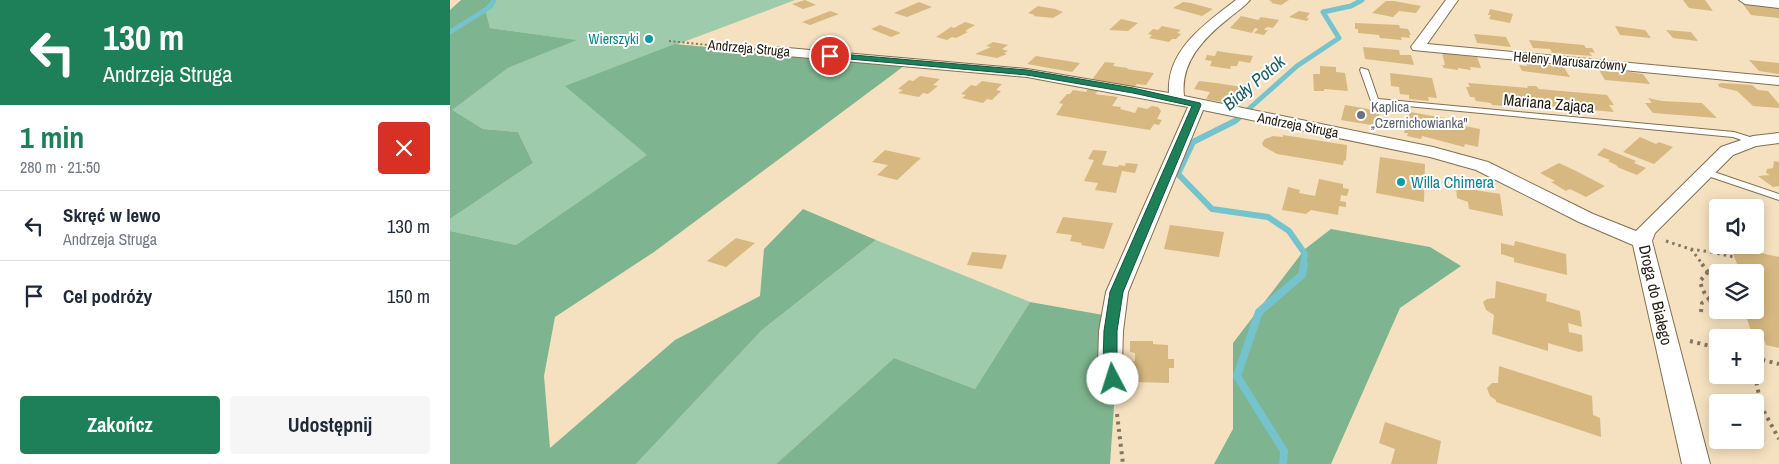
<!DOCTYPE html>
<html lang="pl">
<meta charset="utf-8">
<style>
:root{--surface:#fff;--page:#f6f6f7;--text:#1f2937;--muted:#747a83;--line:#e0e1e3;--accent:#1e8059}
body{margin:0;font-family:"Archivo Narrow",sans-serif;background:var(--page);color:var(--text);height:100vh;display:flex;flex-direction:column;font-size:19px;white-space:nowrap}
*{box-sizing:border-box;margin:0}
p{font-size:16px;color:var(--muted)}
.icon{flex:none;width:28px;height:28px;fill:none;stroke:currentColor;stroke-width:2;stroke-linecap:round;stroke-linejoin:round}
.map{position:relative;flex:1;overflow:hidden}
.drawer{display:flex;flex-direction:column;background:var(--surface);width:450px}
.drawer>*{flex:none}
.banner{background:#1e8059;color:#fff;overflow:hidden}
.buttons{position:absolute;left:1259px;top:199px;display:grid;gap:10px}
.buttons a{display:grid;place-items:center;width:55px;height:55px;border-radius:5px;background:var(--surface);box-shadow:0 2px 12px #0003;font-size:25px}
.pin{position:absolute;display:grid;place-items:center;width:42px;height:42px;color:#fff;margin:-21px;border:2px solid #fff;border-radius:50%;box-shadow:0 1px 5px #0007}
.me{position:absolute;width:55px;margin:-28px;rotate:355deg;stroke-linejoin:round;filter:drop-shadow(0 0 4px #0008)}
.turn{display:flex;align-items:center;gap:18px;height:105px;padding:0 20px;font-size:22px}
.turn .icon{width:65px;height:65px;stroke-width:2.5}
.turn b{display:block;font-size:35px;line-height:42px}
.round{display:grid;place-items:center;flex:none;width:52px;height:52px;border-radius:5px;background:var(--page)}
.head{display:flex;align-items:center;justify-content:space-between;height:85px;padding:0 20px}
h1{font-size:30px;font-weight:700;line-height:38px;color:var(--accent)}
.button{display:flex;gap:10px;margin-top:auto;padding:10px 20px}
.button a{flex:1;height:58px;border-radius:5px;background:var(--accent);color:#fff;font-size:20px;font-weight:700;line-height:58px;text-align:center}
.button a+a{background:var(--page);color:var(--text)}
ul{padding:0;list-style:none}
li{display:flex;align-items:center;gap:15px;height:70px;padding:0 20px;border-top:1px solid var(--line)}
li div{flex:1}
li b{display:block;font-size:19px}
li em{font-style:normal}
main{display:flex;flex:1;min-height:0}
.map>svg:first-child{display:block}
</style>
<main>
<section class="drawer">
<div class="banner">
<div class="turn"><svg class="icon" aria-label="left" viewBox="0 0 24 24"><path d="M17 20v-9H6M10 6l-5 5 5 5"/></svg><div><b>130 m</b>Andrzeja Struga</div></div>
</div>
<div class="head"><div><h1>1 min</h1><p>280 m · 21:50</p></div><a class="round" style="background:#d93025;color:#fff"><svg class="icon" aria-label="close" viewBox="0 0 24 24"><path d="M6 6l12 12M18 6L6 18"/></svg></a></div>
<ul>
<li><svg class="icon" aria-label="left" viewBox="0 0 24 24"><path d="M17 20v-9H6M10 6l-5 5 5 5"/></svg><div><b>Skręć w lewo</b><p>Andrzeja Struga</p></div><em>130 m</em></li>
<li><svg class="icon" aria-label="arrive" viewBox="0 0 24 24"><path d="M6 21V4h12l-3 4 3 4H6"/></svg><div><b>Cel podróży</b></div><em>150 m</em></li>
</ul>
<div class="button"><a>Zakończ</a><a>Udostępnij</a></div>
</section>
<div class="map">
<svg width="1329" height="464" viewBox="0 0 1329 464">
<rect width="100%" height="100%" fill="#f5e1bf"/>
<path fill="#9ecbab" d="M43,0H345L116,86L198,155L66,245L0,231V219L83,163L68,132L33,129L1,110L58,68L126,40L40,28L35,8Z
M426,240L580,302L525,389L444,358L326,464H186L312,330Z"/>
<path fill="#7eb48f" d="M11,0H43L35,8L40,28L127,40L58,68L2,110L33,129L68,132L83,163L0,219V10Z
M225,44L454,66L204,252L105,317L94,376L100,448L225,340L310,296L314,249L353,209L426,240L312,330L186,464H0V231L66,245L197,155L115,86Z
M881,229L980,247L1011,266L950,308L881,464H764L783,429V343L855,249Z
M580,302L670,318L660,464H326L444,358L525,389Z"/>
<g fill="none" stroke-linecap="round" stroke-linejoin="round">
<path stroke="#74c3cd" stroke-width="5" d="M0,32L40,7L44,0
M792,115L847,66L889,38L873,12L901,6L912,0"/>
<path stroke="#74c3cd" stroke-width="6" d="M794,113L785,121L743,142L728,174L762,209L818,217L839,231L855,254L853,265"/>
<path stroke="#74c3cd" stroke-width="8" d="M833,464L834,451L787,376L809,312L852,275L854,264"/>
</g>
<path fill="#d7b881" d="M355,0L366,5L353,9L342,4Z
M819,0H839L831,5L821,3L822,2Z
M1233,0H1255L1263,11L1239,8Z
M936,1H944L971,6L966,13L949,11L943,17L922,13Z
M469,2L482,7L457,17L444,13Z
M733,2L741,3L763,9L752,16L723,8Z
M1292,3L1327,7L1329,10V18L1301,15Z
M588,6L605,9L613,12L603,18L583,16L585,15L578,13Z
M1040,9L1063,14L1060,23L1039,19L1041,15H1038Z
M380,11L389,14L360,25L352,22Z
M849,11L860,13L856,18H859L857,21L839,17Z
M791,16L808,20L811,17L829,20L823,28L817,27L814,30H818L814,35L804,33L808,29L805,28L802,33L780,28Z
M671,19L688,23L678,31L659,30Z
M515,22L525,25L515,31L518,32L506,38L502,37L497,40L486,37L501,27L504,28Z
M905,23L949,25L950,28L958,29L961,35H959L960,38L951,37L952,40L930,38L929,35L908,33V29H905Z
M430,25L451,33L441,37L421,29Z
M712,26L731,30L727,33L731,34L726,39H722L719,42L699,38L702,35L698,34L703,29L708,30Z
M1165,26L1195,30L1201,38L1170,35Z
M1216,30L1241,32L1248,41L1223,38Z
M1024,34L1056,37L1061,47L1027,43Z
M1079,40L1134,45L1136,48H1142L1145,53L1139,52L1142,56L1102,53L1100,49L1083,48Z
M543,42L558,45L552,49L558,51L554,53L557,54L547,58L525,54L541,47L536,46Z
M913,47L949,50L950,55H961L964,65L915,59Z
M767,51L787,54L803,56L800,63L789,61L787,66H781L780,69L760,66L762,61L755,60L757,55L765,56Z
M992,53L1027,57L1031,68L1020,67L1021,70L1008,68V70L994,68L992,65H995Z
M586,56L630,63L622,72L577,64Z
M1299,60L1329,63V74L1309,71Z
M655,62L665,63L663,66L678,68L677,69L704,73L696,85L687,84L684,87L641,81Z
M1077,64L1113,66L1120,77L1072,71L1069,65L1077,66Z
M870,66L886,67V72L895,73L898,91L874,89V91H864L863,74H870Z
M1149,70L1167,72L1165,70L1193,74L1200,84L1155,80Z
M940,73L982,78L987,98L978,97L979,101L959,99V95L950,94L949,87L941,86Z
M470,76L490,79L483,85L488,86L478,94L473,93L469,97L448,93L453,90L448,89L459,80L463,81Z
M532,81L552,84L546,90L551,91L542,100L537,99L533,103L512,98L516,95L511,94L521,85L526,86Z
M749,81L766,83L792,87L783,104L756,99L760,92L744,89Z
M1018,83L1078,88L1077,86H1086L1089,89L1157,95L1164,105H1159L1164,112L1142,110L1144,113L1121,112L1119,108L1098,106L1099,108L1074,106L1075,108L1042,105L1041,103L1026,101L1024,97H1020L1016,87H1020Z
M1272,83L1302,85L1308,90L1318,91L1329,104V108L1303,106L1287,91L1269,87L1268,84Z
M638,89L648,91L645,94L668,97L662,106L671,107L670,109L685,113L688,107L697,109L702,106L708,107L711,111L707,119L712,120L709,125L704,124L700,130L606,115L613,104L609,103L617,94H620L623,90L636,92Z
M1198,98L1212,101L1252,103L1267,118L1203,113L1195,103H1202Z
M895,105L930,111L927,126L891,120Z
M960,112L1000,119L999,123L1030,129L1028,147L1015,144L1014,147L972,136L971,139L957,136L958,133H954L956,127L954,124H956L955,119H957L955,117H957L956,115H959Z
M833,135L897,145L896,161L894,160L893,165L827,154L813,146L812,143L815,139L823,136L833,137Z
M1190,137L1206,144L1209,142L1223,147L1204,164L1173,152Z
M1154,148L1186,161L1184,163L1196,168L1187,175L1167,167L1168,166L1158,161L1160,160L1147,155Z
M435,150L471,158L447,180L427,175L438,165L422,162Z
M643,150L657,151L652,165L668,167L669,165L675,166L676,163L688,164L685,173L672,171L666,193L645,190L648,183L634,181L644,160L638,159Z
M930,157L975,164L974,202L926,193Z
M1324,161L1329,162V186L1323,187L1308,176L1320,175L1316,173L1317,169L1323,168Z
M1109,163L1124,170L1155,186L1136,197L1120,189L1116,191L1101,182L1105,181L1090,173Z
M869,179L893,184V188L899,189L897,196L891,195L890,201L896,202V207L889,206L888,215L861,210L856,214L832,210L838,187L850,190L849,193L865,196Z
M1006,187L1050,194L1053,216L1019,209L1018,202L1007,198Z
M613,217L663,223L654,249L631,245L632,243L620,241L622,235L606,233Z
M720,225L774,232L769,257L714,249Z
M286,238L305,243L276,267L257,261Z
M1065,241L1116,254L1117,275L1064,262V258L1051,254V243L1064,246Z
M1280,246L1329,257V348L1316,345L1311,333L1301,331L1294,310H1305V272H1281L1279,267L1289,269Z
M522,252L557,255L552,269L517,265Z
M1046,281L1097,294L1096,301L1130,311L1132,327L1118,323L1119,332L1132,335L1133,351L1129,352L1098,343V351L1042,334L1044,315L1036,310L1033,302L1037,299L1045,298Z
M680,341H703V344L718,345V359H724V368H719V383L685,382V370H679V361H685V353L680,352Z
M1049,366L1142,396L1143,415L1150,418L1151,437L1046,402V400L1040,396L1037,388L1042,383H1048Z
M935,422L991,441L987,464H941L945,449L929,443Z"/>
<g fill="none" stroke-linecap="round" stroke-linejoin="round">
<g stroke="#817051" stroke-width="2">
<path id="service" d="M911,68L918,70L928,99L1284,132L1306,139L1307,141L1303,144L1283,137L925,103L921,101L910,70Z
M1255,169L1329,194V200L1252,174L1251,172Z"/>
</g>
<g stroke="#817051" stroke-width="2">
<path id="minor" d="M786,0H800C794,7 786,12 779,18C754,38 730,62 734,96L983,147L1038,162L1143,214L1186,231L1271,147L1303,136L1329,133V143L1306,146L1283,155L1205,233L1202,241L1260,464H1232L1183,245L1129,222L1026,170L980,157L753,110L678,292L673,331L672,364L678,393L674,400L665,403L656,400L652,393L648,364L649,331L656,292L738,107L577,77L326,55L319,51L326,47L577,69L719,93C716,50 756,23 786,0Z
M996,0H1008L977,44L1329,77V85L963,50L961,47Z
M1289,0H1329V8L1295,4Z"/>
</g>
<path stroke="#847761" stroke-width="2" stroke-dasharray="2 2.5" stroke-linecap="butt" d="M219,41L308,50"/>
<path stroke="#847761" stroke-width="3" stroke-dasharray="2.5 4" stroke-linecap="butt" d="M1216,241L1240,249L1261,252L1268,243
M1241,249L1253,265
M1261,252L1284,257"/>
<path stroke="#847761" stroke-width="4" stroke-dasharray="3 4.5" stroke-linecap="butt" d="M1252,264L1258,272L1268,277
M1258,272L1250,281C1253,293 1257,299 1268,305
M1251,312L1252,303L1258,300
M1240,341L1268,348
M1305,358L1329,364
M1305,375L1311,406L1329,439
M667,414L673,464"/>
<use href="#service" fill="#fff" fill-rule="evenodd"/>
<use href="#minor" fill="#fff" fill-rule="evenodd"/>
</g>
<path fill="#1e8059" stroke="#14533a" d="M380,53L577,70L683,88L750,103L751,105L673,292L667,331V364L670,379L668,383L663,384L658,383L653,364L654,331L660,292L742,106L683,93L577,75L377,57V54Z"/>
<g fill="#0f9aa8" stroke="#fff" stroke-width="2">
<circle cx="199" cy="39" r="5"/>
<circle cx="951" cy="182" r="5"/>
</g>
<circle fill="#6b7280" stroke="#fff" stroke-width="2" cx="911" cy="115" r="5"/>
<g text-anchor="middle" stroke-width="4" stroke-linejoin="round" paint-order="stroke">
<g font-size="14" fill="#0d838f" stroke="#fff" text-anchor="end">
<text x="189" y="44">Wierszyki</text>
</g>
<g font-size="14" fill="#221b0f" stroke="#fff">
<text transform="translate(299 48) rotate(5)" y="5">Andrzeja Struga</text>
<text transform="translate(1120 61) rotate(5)" y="5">Heleny Marusarzówny</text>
<text transform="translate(848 125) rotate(11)" y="5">Andrzeja Struga</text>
</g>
<g font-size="14" fill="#5b616d" stroke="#fff" text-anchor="start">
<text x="921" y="112">Kaplica<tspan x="921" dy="16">„Czernichowianka"</tspan></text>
</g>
<g font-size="16" fill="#221b0f" stroke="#fff">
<text transform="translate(1099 103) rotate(5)" y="6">Mariana Zająca</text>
<text transform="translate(1206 295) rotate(77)" y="6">Droga do Białego</text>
</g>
<g font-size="16" fill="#0d838f" stroke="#fff" text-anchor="start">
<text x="961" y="188">Willa Chimera</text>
</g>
<g font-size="18" font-style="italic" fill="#1a5d64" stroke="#fff">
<text transform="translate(804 83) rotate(-40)" y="6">Biały Potok</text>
</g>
</g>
</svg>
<div class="buttons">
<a><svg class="icon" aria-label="sound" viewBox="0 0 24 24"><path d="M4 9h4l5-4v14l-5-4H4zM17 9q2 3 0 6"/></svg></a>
<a><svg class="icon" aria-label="layers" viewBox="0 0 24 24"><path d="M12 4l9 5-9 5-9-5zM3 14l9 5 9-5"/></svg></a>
<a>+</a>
<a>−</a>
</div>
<div class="pin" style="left:380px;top:56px;background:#d93025"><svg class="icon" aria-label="arrive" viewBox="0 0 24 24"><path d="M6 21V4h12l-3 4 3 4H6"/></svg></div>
<svg class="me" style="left:663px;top:379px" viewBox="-20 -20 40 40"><circle r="19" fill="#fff"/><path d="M0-13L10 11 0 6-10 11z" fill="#1e8059"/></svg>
</div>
</main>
